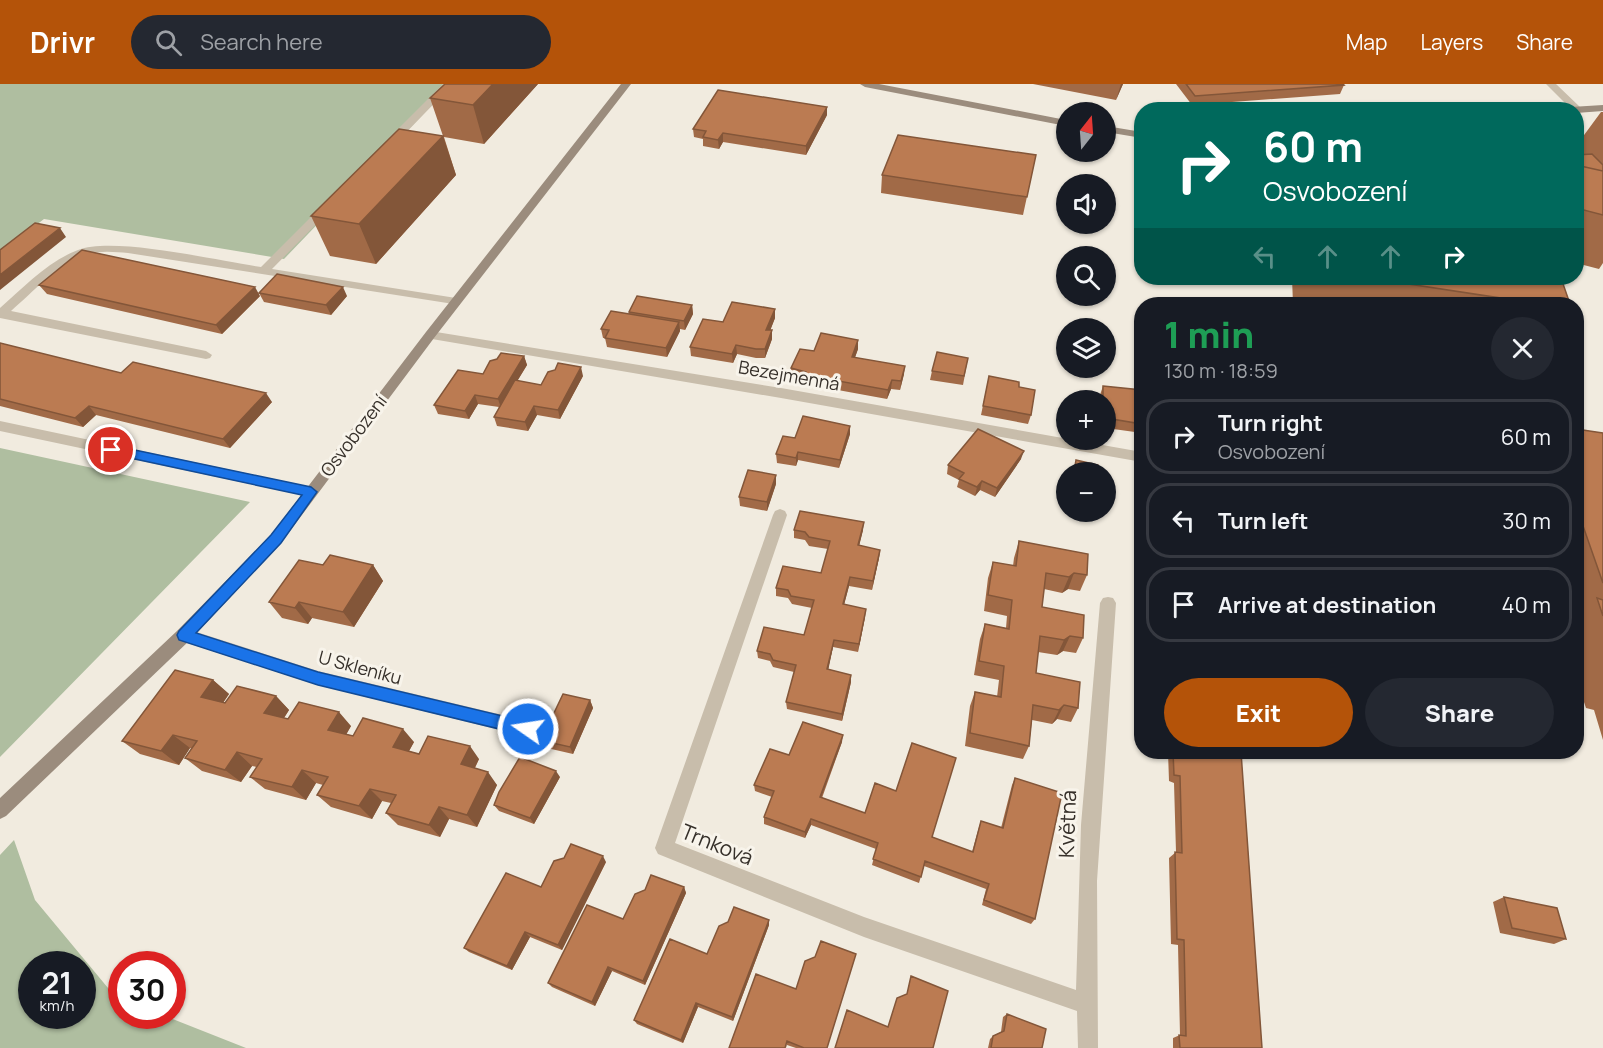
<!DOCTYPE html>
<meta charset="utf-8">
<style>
:root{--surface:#171b24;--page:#242831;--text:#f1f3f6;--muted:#9ea1a6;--line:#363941;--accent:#b45309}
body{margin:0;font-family:Manrope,sans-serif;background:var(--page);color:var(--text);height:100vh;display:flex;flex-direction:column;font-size:22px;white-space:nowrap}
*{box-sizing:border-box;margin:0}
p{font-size:20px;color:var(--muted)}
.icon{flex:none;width:33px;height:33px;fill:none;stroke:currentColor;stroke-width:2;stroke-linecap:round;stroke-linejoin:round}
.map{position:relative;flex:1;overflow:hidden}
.sheet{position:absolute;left:1134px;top:213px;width:450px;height:462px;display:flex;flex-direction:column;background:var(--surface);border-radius:24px;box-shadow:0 2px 4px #0004}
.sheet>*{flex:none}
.top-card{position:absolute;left:1134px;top:18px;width:450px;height:183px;border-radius:24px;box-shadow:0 2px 4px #0004;background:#00695c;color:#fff;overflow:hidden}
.needle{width:39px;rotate:17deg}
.tools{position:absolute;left:1056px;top:18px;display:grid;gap:12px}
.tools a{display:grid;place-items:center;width:60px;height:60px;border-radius:50%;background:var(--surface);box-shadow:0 2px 4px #0004;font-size:30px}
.speed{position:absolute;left:18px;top:867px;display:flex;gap:12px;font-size:30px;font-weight:700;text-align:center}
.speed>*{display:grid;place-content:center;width:78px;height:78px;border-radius:50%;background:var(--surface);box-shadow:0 2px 4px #0004;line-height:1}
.speed small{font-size:15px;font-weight:400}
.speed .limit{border:9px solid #d22;background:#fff;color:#111}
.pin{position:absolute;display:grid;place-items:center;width:51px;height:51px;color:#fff;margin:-26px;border:3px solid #fff;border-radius:50%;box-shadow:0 2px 6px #0007}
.me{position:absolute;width:66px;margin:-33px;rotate:283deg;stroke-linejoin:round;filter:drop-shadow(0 0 4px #0008)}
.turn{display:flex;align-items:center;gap:21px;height:126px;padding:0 30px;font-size:27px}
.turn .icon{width:78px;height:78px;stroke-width:2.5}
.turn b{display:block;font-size:42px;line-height:51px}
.lanes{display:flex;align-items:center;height:57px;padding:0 30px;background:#0003;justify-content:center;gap:30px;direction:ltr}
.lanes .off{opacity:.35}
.round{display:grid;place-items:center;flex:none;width:63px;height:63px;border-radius:32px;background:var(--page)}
.summary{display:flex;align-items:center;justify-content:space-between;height:102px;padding:0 30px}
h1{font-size:36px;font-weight:800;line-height:45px;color:#1e9e55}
.button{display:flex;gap:12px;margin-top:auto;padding:12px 30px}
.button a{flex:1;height:69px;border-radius:36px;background:var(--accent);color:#fff;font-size:24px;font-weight:800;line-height:69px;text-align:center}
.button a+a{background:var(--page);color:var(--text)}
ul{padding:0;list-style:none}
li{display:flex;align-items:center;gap:18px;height:75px;margin:0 12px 9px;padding:0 18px;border:3px solid var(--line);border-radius:24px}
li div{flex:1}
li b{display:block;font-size:22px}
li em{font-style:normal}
header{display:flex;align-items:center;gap:36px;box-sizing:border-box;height:84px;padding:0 30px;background:var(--accent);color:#fff}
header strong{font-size:28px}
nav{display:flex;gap:33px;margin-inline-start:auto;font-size:21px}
.search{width:420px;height:54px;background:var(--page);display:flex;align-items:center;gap:15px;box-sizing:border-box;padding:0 21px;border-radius:33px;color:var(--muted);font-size:22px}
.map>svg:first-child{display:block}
</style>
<header>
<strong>Drivr</strong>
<div class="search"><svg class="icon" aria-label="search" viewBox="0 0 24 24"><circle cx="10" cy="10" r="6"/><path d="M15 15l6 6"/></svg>Search here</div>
<nav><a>Map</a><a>Layers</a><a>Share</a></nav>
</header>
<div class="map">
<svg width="1603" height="964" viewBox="0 0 1603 964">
<rect width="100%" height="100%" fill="#f1ebdf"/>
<path fill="#afbea0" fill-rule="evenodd" d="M0,0H452L284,175L44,135L0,169Z
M0,364L250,418L0,673Z
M14,756L35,816L113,910L121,914L122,932H165L246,964H0V771ZM32,880H82V932H32Z"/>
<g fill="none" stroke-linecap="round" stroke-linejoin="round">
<path fill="#c8bdab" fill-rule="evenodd" d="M443,0H453L394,61H386V57Z
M327,120L331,121V125L272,185L456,214L460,215V221L128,169C115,168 99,166 86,171C57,181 33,208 11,227L206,267L212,271L210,274L206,275L0,234V224C23,204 48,177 78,166C114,152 219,177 261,183L323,121Z
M0,337L311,403L318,408L311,413L0,347Z"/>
<path fill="#c8bdab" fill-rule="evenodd" d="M1546,0H1556L1580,23V27L1572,26Z
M430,247L781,304L1142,368V378L781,314L426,254V248Z
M780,425L785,427L787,431L675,759L864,833L1076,906L1081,741L1100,519L1103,514L1108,513L1113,514L1116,519L1097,797L1098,964H1078L1077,927L864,853L658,770L655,764L773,431L775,427Z
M184,544L318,587L528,637L534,640L536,645L534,650L528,653L318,601L178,556L176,551L178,546Z"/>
<path fill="#9b8c7d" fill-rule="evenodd" d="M621,0H631L434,254L281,459L190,556L6,732L0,735V714L178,546L271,451L426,248Z
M860,0H879L1066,36V42L865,3Z
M1603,21V27L1576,29V26H1567L1571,23Z
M1106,42L1142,48V54L1106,48Z"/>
</g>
<path fill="#a16a47" d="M538,0L484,60L444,53L456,91L376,180L330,172L311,132L443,52L430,14Z
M1033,0H1123L1116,16Z
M1176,0H1343L1344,1L1340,10L1192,21Z
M1601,28H1603V179L1599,185L1576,179V62Z
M827,31L806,71L723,58L719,65L703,62V55L694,53L693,45Z
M1036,71L1023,131L881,109L882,91Z
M1292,194H1561L1570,220H1293Z
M39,201L260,212L222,250L47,210Z
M259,209L347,212L331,231L264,218Z
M692,221L693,230L685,246L680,245V247L667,273L607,263L605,254H603L601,245L629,230V228Z
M775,225V234L770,246H772V255L765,274H756L737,270L733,279L691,272L690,263L723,238Z
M0,259L121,289L272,318L230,364L96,331L83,343L0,322Z
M858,265L855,273L904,290L900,306L891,305L887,315L805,300V296L791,293V284L814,267Z
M524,272L527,281L517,297L541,301L583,292L560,335L537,331L528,347L497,342L494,333L499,323L478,320L469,335L438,330L434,321L483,290Z
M968,274L963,301L930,296L932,287Z
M989,292L1019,303L1031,331L1028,340L981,331Z
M1103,302L1142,306V349L1106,344V316H1100V311Z
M850,342V350L839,384L798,376L796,382L777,379L776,370L795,354Z
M1576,345L1603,349V656L1594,626L1586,624L1576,594Z
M1021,375L995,413L980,406L975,412L957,403L959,396L947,390L948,381Z
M776,400L767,427L740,422L739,413Z
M794,446H863L859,462L880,466L879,474L872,506L849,502L844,521L865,533L858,568L833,563L828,585L851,598L842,637L787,625L786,618L794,588L773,583L770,577L758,574L757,567L804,551L812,524L792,520L788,514L776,512V504L821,489L828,465L809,462L805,456L794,454Z
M1019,457L1087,491L1080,507L1068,505L1062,509L1044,505L1042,523L1083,554L1076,569L1063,567L1057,571L1038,568L1036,589L1078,624L1071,638L1057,635L1052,640L1032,636L1029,662L1023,675L965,662L970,622L975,608L997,613L999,596L974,591L980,555L985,540L1006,544L1007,532L984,527L988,494L993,478L1013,482L1014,474Z
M323,481H373L383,497L354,543L312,534L308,540L282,534L269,518Z
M213,596L229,610L223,619H225L276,612L289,626L284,634L351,642L346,650L353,652L414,658L409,667L419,670L479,675L475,684L497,701L477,743L449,735L440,753L398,741L386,729L391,719L382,717L372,735L331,723L317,711L323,701L316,699L306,716L265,705L250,693L257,683L252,682L241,698L202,687L185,674L192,665L190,664L179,681L140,670L122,657Z
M590,616L593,624L573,670L534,661L530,654L553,631Z
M842,658L822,714L972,768L979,743L981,737L1001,744L1012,701L1015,694L1035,835L1031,840L982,821L986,805L924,782L919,799L872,781L876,765L811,741L805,754L764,740V733L772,713L755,707L754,701L789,671Z
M1168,668H1241L1262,964H1173V954L1180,951L1178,861L1171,860L1169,774L1176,768L1174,699L1169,697Z
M560,693L534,740L499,727L494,721Z
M606,778L562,866L530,853L512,886L469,868L464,864L541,803Z
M684,803L686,809L645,901L612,887L595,922L552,903L548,899L623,835Z
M1504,813L1566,855L1554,860L1500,849L1493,818Z
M769,836V841L733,937L698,923L683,959L637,940L634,936L707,870Z
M856,870L827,964H796L787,961L786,964L796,905Z
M1007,930L1042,964H988L990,955L993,952L1001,948L1003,933Z"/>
<path fill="#835639" d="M493,0H538L484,60L473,21Z
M1121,0H1123L1116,16Z
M827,23V31L806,71V62Z
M723,49V58L719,65L718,56Z
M443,52L456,91L376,180L359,140Z
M60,144L66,153L0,206V191Z
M255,203L260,212L222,250L216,241Z
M343,203L347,212L331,231L326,221Z
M692,221L693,230L685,246L684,237Z
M775,225V234L767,255L766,246Z
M679,238L680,247L667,273L666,264Z
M772,246V255L765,274V265Z
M858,256V265L852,282V273Z
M736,261L737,270L733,279L732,270Z
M524,272L527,281L501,324L498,315Z
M905,282L904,290L900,306L901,297Z
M581,283L583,292L560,335L558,326Z
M892,296L891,305L887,315L888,306Z
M266,309L272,318L230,364L223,355Z
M475,311L478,320L469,335L465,327Z
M89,322L96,331L83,343L75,334Z
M534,322L537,331L528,347L525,338Z
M850,342V350L839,384L840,376Z
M1024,367L1021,375L995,413L997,404Z
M798,368V376L796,382V374Z
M776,391V400L767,427V418Z
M982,397L980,406L975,412L977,403Z
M864,438L863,446L857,470L858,461Z
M880,466L879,474L872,506L873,497Z
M373,481L383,497L354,543L343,528Z
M1074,489L1068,505L1062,509L1069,493Z
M850,493L849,502L842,528L843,520Z
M299,518L312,534L308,540L295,524Z
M866,525L865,533L858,568L859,560Z
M1070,552L1063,567L1057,571L1064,556Z
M834,556L833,563L827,592V585Z
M851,591V598L842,637V630Z
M213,596L229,610L217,627L201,613Z
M276,612L289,626L278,643L264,629Z
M590,616L593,624L573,670L570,663Z
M1064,621L1057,635L1052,640L1059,626Z
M339,628L351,642L341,660L328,646Z
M403,645L414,658L404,676L393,663Z
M173,651L190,664L179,681L161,667Z
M843,651L842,658L819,719L820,713Z
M470,662L479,675L470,693L461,680Z
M237,668L252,682L241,698L225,686Z
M302,686L316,699L306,716L292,703Z
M556,687L560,693L534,740L530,734Z
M488,688L497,701L477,743L467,731Z
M370,705L382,717L372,735L359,722Z
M439,723L449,735L440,753L429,741Z
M811,735V741L805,754V748Z
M603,772L606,778L562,866L558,861Z
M684,803L686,809L645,901L643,897Z
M769,836V841L733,937L732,933Z
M525,848L530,853L512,886L507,882Z
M608,883L612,887L595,922L592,918Z
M696,919L698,923L683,959L681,956Z"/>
<path fill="#bb7b52" stroke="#835639" stroke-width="1.5" d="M445,0H493L473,21L430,14Z
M1186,0H1343L1344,1L1195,12Z
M718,6L827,23L806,62L723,49L718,56L703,53L706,47L693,45Z
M399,45L443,52L359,140L311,132Z
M898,51L1036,71L1027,113L882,91Z
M1592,70L1603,81V87L1576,81V71Z
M1576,81L1603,87V131L1576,124Z
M35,139L60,144L0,191V166Z
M82,166L255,203L216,241L39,201Z
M277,190L343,203L326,221L259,209Z
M1369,194H1561L1570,220H1540Z
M637,212L692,221L684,237L629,228Z
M732,218L775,225L766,246H772L765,265H756L736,261L732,270L690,263L703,235L723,238Z
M611,227L679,238L666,264L605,254L609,246L601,245Z
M821,249L858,256L852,273L905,282L901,297L892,296L888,306L805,291L806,288L791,284L800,265L814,267Z
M0,259L121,289L133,278L266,309L223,355L89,322L75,334L0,315Z
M937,268L968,274L964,292L932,287Z
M501,269L524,272L498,315L475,311L465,327L434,321L458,286L483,290L490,277L497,275Z
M558,279L581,283L558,326L534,322L525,338L494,333L515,296L541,301L548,288L555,286Z
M989,292L1019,298V303L1035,306L1031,331L983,322Z
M1103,302L1142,306V340L1106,334V316H1103Z
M803,332L850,342L840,376L798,368L796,374L776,370L783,352L795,354Z
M978,345L1024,367L997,404L982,397L977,403L959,395L964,389L948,381Z
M1576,345L1603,349V499L1576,422Z
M1076,376L1098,381V388H1074Z
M748,386L776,391L767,418L739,413Z
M800,427L864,438L858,461L880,466L873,497L850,493L843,520L866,525L859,560L834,556L827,585L851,591L842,630L786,618L796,581L773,576L770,570L757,567L764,543L804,551L814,516L791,512L788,506L776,504L783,482L821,489L830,457L809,453L805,448L794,446Z
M1019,457L1088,470L1087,491L1074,489L1069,493L1046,489L1042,523L1084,531L1083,554L1070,552L1064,556L1040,552L1036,589L1080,598L1078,624L1064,621L1059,626L1033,621L1029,662L970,649L975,608L1001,613L1004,582L979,577L985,540L1009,545L1012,516L988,511L993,478L1016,482Z
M330,471L373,481L343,528L299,518L295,524L269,518L299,476L323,481Z
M1597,514L1603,516V532Z
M175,586L213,596L201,613L225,619L237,602L276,612L264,629L288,635L299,618L339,628L328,646L353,652L363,634L403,645L393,663L419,670L428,652L470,662L461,680L488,688L467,731L439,723L429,741L386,729L396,711L370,705L359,722L317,711L328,693L302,686L292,703L250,693L262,675L237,668L225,686L185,674L197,657L173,651L161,667L122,657Z
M563,610L590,616L570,663L530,654L542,628L553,631Z
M803,638L843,651L820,713L865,729L875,699L896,707L912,659L956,674L932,753L973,768L981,737L1003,744L1015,694L1062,709L1035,835L984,816L989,800L925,777L921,793L873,775L878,759L811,735L805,748L764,733L774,707L754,701L770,665L789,671Z
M1173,668H1241L1262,964H1180L1179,951L1186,952L1184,856L1177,855L1175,768L1182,769L1180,692L1174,691Z
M520,673L556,687L530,734L494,721L499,708Z
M571,760L603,772L558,861L525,848L507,882L464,864L506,789L541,803L554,777L564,774Z
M651,791L684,803L643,897L608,883L592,918L548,899L587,821L623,835L635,810L645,806Z
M1504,813L1557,824L1566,855L1512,844Z
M734,823L769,836L732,933L696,919L681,956L634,936L670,855L707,870L719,842L728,838Z
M821,857L856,870L827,964H804L787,957L785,964H729L756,890L796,905L805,877L815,873Z
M911,892L948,907L933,964H835L847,926L888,943L897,914L907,910Z
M1007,930L1046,945L1042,964H991L993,952L1004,947Z"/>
<path fill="#1a73e8" stroke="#114b97" stroke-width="1.5" d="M111,361L311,403L317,408L281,459L196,549L318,588L528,638L534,640L536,645L534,650L528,652L318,601L179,556L177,551L179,547L271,451L302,411L107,369L105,366Z"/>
<g text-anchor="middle" stroke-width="6" stroke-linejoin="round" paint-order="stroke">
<g font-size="18" fill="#36302a" stroke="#f8f4eb">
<text transform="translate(789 292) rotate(10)" y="6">Bezejmenná</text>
<text transform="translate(354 352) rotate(-53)" y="6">Osvobození</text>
<text transform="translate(360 584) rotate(15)" y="6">U Skleníku</text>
</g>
<g font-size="21" fill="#36302a" stroke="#f8f4eb">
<text transform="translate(1068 740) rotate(-88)" y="7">Květná</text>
<text transform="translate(717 761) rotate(22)" y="7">Trnková</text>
</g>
</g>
</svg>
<div class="tools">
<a><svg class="needle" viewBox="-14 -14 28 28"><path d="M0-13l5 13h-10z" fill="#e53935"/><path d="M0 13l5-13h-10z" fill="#9ea1a6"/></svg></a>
<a><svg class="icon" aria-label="sound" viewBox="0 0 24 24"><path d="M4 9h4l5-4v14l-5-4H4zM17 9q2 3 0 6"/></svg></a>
<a><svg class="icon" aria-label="search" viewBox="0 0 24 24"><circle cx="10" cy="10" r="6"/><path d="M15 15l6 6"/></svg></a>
<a><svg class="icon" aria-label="layers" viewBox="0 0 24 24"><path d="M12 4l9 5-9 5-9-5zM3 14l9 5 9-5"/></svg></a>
<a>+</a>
<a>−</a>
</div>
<div class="speed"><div>21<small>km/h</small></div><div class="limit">30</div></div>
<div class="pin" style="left:111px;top:366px;background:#d93025"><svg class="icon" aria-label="arrive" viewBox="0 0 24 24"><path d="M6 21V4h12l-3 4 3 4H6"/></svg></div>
<svg class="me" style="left:528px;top:645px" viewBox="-20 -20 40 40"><circle r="17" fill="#1a73e8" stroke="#fff" stroke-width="3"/><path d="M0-11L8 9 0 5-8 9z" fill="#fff"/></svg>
<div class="top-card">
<div class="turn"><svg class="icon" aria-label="right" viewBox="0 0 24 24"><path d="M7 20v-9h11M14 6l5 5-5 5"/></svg><div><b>60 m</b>Osvobození</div></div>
<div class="lanes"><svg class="icon off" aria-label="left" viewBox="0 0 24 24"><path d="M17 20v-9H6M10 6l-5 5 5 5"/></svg><svg class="icon off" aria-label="ahead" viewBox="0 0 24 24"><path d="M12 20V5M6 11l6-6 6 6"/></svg><svg class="icon off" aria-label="ahead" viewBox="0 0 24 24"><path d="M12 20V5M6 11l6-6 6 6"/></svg><svg class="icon" aria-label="right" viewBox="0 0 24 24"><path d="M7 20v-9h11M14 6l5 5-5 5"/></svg></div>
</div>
<section class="sheet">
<div class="summary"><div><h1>1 min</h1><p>130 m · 18:59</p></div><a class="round"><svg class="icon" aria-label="close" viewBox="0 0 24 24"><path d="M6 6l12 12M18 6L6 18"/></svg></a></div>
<ul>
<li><svg class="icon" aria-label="right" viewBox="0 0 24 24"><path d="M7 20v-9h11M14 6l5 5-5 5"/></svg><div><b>Turn right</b><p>Osvobození</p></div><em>60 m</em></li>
<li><svg class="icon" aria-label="left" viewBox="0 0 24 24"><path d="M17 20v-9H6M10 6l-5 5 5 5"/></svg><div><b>Turn left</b></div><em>30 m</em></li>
<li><svg class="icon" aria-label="arrive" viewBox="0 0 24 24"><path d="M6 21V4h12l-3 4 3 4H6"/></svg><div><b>Arrive at destination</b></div><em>40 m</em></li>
</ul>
<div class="button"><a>Exit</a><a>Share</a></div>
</section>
</div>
